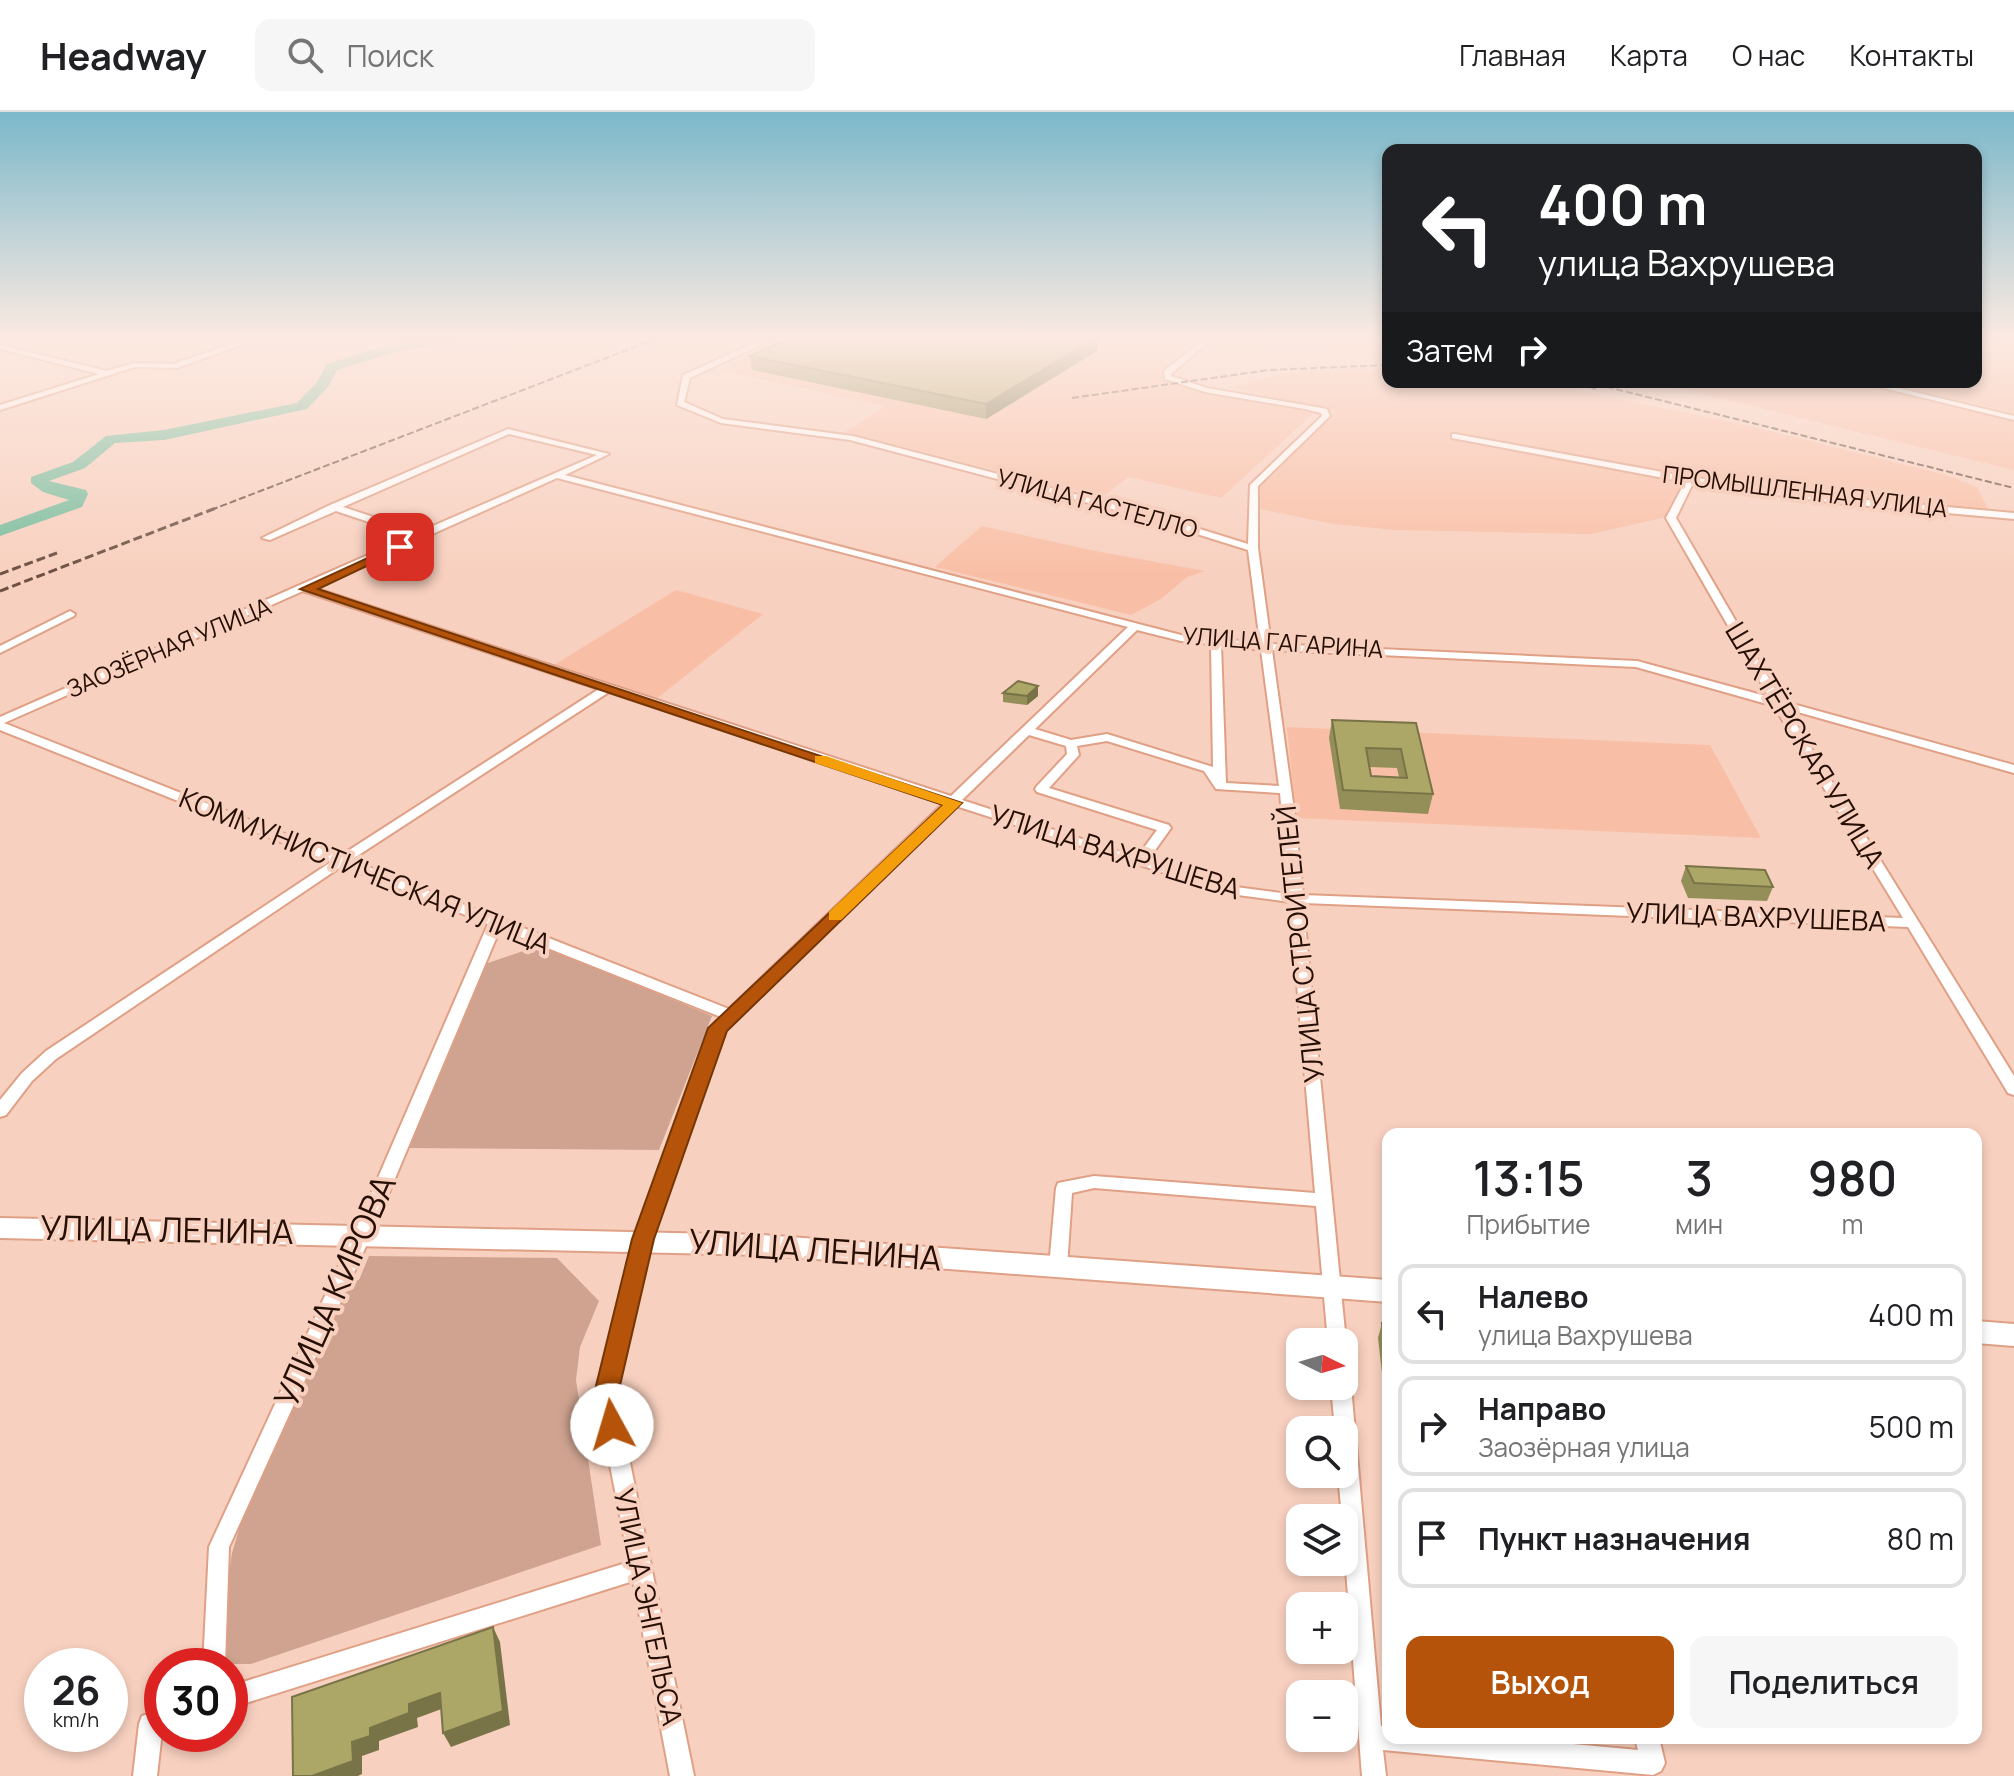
<!DOCTYPE html>
<html lang="ru">
<meta charset="utf-8">
<style>
:root{--surface:#fff;--page:#f6f6f6;--text:#202124;--muted:#757577;--line:#e0e0e0;--accent:#b45309}
body{margin:0;font-family:Manrope,sans-serif;background:var(--page);color:var(--text);height:100vh;display:flex;flex-direction:column;font-size:30px;white-space:nowrap}
*{box-sizing:border-box;margin:0}
p{font-size:26px;color:var(--muted)}
.icon{flex:none;width:44px;height:44px;fill:none;stroke:currentColor;stroke-width:2;stroke-linecap:round;stroke-linejoin:round}
.map{position:relative;flex:1;overflow:hidden}
.sheet{position:absolute;left:1382px;top:1016px;width:600px;height:616px;display:flex;flex-direction:column;background:var(--surface);border-radius:16px;box-shadow:0 4px 12px #0003}
.sheet>*{flex:none}
.guide{position:absolute;left:1382px;top:32px;width:600px;height:244px;border-radius:16px;box-shadow:0 4px 12px #0003;background:#202124;color:#fff;overflow:hidden}
.needle{width:52px;rotate:95deg}
.tools{position:absolute;left:1286px;top:1216px;display:grid;gap:16px}
.tools a{display:grid;place-items:center;width:72px;height:72px;border-radius:16px;background:var(--surface);box-shadow:0 4px 12px #0003;font-size:40px}
.speed{position:absolute;left:24px;top:1536px;display:flex;gap:16px;font-size:40px;font-weight:700;text-align:center}
.speed>*{display:grid;place-content:center;width:104px;height:104px;border-radius:50%;background:var(--surface);box-shadow:0 4px 12px #0003;line-height:1}
.speed small{font-size:20px;font-weight:400}
.speed .limit{border:12px solid #d22;background:#fff;color:#111}
.pin{position:absolute;display:grid;place-items:center;width:68px;height:68px;color:#fff;margin:-34px;border-radius:16px;box-shadow:0 4px 12px #0006}
.me{position:absolute;width:88px;margin:-44px;rotate:354deg;stroke-linejoin:round;filter:drop-shadow(0 0 6px #0008)}
.turn{display:flex;align-items:center;gap:28px;height:168px;padding:0 24px;font-size:36px}
.turn .icon{width:104px;height:104px;stroke-width:2.5}
.turn b{display:block;font-size:56px;line-height:68px}
.then{display:flex;align-items:center;height:76px;padding:0 24px;background:#0003;gap:16px;font-size:30px}
.eta{display:flex;justify-content:space-evenly;align-items:center;height:136px;text-align:center}
.eta b{font-size:48px;font-weight:600;line-height:56px}
.primary-button{display:flex;gap:16px;margin-top:auto;padding:16px 24px}
.primary-button a{flex:1;height:92px;border-radius:16px;background:var(--accent);color:#fff;font-size:32px;font-weight:600;line-height:92px;text-align:center}
.primary-button a+a{background:var(--page);color:var(--text)}
ul{padding:0;list-style:none}
li{display:flex;align-items:center;gap:24px;height:100px;margin:0 16px 12px;padding:0 8px;border:4px solid var(--line);border-radius:16px}
li div{flex:1}
li b{display:block;font-size:30px}
li em{font-style:normal}
header{display:flex;align-items:center;gap:48px;box-sizing:border-box;height:112px;padding:0 40px;background:var(--surface);border-bottom:2px solid var(--line)}
header strong{font-size:38px}
nav{display:flex;gap:44px;margin-inline-start:auto;font-size:28px}
.search{width:560px;height:72px;background:var(--page);display:flex;align-items:center;gap:20px;box-sizing:border-box;padding:0 28px;border-radius:16px;color:var(--muted);font-size:30px}
.map>svg:first-child{display:block}
</style>
<header>
<strong>Headway</strong>
<div class="search"><svg class="icon" aria-label="search" viewBox="0 0 24 24"><circle cx="10" cy="10" r="6"/><path d="M15 15l6 6"/></svg>Поиск</div>
<nav><a>Главная</a><a>Карта</a><a>О нас</a><a>Контакты</a></nav>
</header>
<div class="map">
<svg width="2014" height="1664" viewBox="0 0 2014 1664">
<rect width="100%" height="100%" fill="#f8d0bf"/>
<path fill="#f9bfa6" d="M782,228H1202L1167,256L1162,263L1164,267L1179,274L1317,298L1221,386L1129,365L1102,385L845,320L886,294L719,258Z
M1267,228H1388V248L1270,229Z
M1976,228H2014V301L1882,270H1976Z
M1370,257L1388,258V270H1539L1750,314L1946,363L1977,375L1988,397L1855,387L1687,365L1666,405L1591,422L1394,418L1334,412L1260,397V375L1336,300L1229,275L1290,260Z
M1653,270H1850L2014,310V358Z
M982,414L1095,439L1205,459L1187,465L1161,487L1131,503L935,455Z
M676,478L763,502L655,588L554,553Z
M1287,615L1710,633L1761,726L1296,706Z"/>
<path fill="#cfa390" d="M541,833L712,904L659,1038L405,1036L485,852Z
M369,1144L557,1146L599,1189L580,1235L576,1268L601,1433L251,1552H233L220,1544L219,1529L232,1441L242,1407L347,1168H359Z"/>
<g fill="none" stroke-linecap="round" stroke-linejoin="round">
<path fill="#78bd9e" fill-rule="evenodd" d="M423,228H460L395,240L337,258L328,275L307,297L164,328L115,331L85,356L49,369L86,378L88,382L82,395L0,424V413L69,388L43,380L31,371V365L73,350L106,324L164,318L297,291L317,270L327,252L388,233Z"/>
<g stroke="#dfa085" stroke-width="4">
<path id="street" d="M244,228H255L177,256L135,255L0,298V293L99,262L0,237V233L107,259L134,251L173,252Z
M761,228H771L690,266L684,290L723,307L853,324L1155,403L1248,432L1250,373L1322,304L1321,301L1305,297L1205,280L1165,267L1164,259L1203,228H1211L1171,262V264L1207,276L1327,297L1330,304L1258,374V436L1271,532L1637,549L1769,585L1666,406L1685,370L1452,326V322H1455L1690,365L1835,385L2014,401V407L1835,391L1693,371L1676,406L1782,589L2014,653V661L1787,597L2014,964V983L2008,981L1908,815L1303,791L1346,1230L1344,1235V1230H1328L1316,1094L1094,1076L1072,1081L1067,1155L1064,1160L1058,1162L1052,1160L1049,1155L1056,1076L1058,1071L1094,1064L1315,1081L1290,790L1230,782L956,694L725,918L652,1127L616,1282L694,1664H670L633,1469L230,1596V1574L629,1450L596,1282L634,1127L711,916L721,905L500,817L372,1121L229,1435L225,1554H203L209,1435L354,1121L488,812L342,754L56,947L32,969L6,1003L0,1005V988L22,961L46,939L331,750L0,618V605L411,424L336,399L270,428L262,426L330,393L508,317L609,342L565,363L1181,523L1260,531L1248,438L1149,407L850,328L721,311L677,293L683,263ZM509,322L597,343L419,420L343,395ZM557,366L1128,515L951,684L311,475L420,427H427L428,424ZM303,479L599,577L340,744L4,611ZM1137,518L1181,529L1211,532L1213,655L1107,622L1071,628L1035,617ZM1221,533L1261,538L1279,674L1226,671ZM1272,538L1636,555L1774,594L1903,806L1303,783L1294,698ZM609,580L945,690L729,897L351,748ZM1029,623L1066,634L1067,642L1037,674L1035,677L1037,680L1157,718L1137,745L962,688ZM1107,629L1204,659L1216,677L1280,681L1289,782L1236,775L1148,748L1171,716L1169,713L1049,676L1079,643L1077,634Z
M1859,270H1873L2014,304V308Z
M70,499L75,502L74,504L0,541V534Z
M1344,1267L1348,1268L1351,1274L1381,1614L1388,1615V1626H1507L1638,1638L1635,1626H1659L1665,1651L1661,1659L1653,1663L1383,1638L1386,1664H1362L1344,1432V1406H1342L1338,1362H1344V1318H1335L1331,1274H1344Z
M162,1597V1619L157,1664H133L139,1612L142,1604Z"/>
</g>
<g stroke="#dfa085" stroke-width="4">
<path id="secondary" d="M0,1106L762,1123L1388,1168V1190L762,1143L0,1126Z
M1976,1209L2014,1212V1234L1976,1231Z"/>
</g>
<use href="#street" fill="#fff" fill-rule="evenodd"/>
<use href="#secondary" fill="#fff" fill-rule="evenodd"/>
<path stroke="#6d5044" stroke-width="2" stroke-dasharray="7 3" stroke-linecap="butt" d="M1562,270L1596,277
M1587,270L2014,376
M1072,286L1269,258L1388,253
M211,398L653,228"/>
<path stroke="#6d5044" stroke-width="3" stroke-dasharray="9 4" stroke-linecap="butt" d="M0,462L57,441
M0,479L216,396"/>
</g>
<path fill="#948f59" fill-rule="evenodd" d="M785,228H1098L1097,239L986,307L752,258L750,244Z
M1038,574V584L1027,593L1003,590V581Z
M1332,608L1416,611L1433,682L1428,702L1340,697L1329,626ZM1369,655L1397,656L1399,665L1371,664Z
M1686,754L1773,775L1767,789L1688,786L1681,769Z
M1382,1211H1388V1261H1382L1378,1226Z"/>
<path fill="#787448" d="M1092,228H1098L1097,239L986,307V292Z
M1038,574V584L1027,593V584Z
M493,1515L500,1530L510,1613L451,1635L443,1621Z
M440,1581L447,1595L417,1606L418,1615L379,1629V1638L362,1644V1662L358,1664H312L370,1616L409,1592Z"/>
<path fill="#aca667" stroke="#787448" stroke-width="2" fill-rule="evenodd" d="M785,228H1092L986,292L750,244Z
M1018,569L1038,574L1027,584L1003,581Z
M1332,608L1416,611L1433,682L1343,678ZM1366,636L1401,637L1407,666L1371,664Z
M1686,754L1765,758L1773,775L1694,771Z
M1382,1211H1388V1245H1387Z
M493,1515L503,1599L443,1621L440,1581L409,1592V1601L370,1616V1624L352,1630L353,1649L312,1664H293L292,1585Z"/>
<linearGradient id="sky" x2="0" y2="1"><stop stop-color="#7bb8ca"/><stop offset="0.49" stop-color="#fceae2"/><stop offset="1" stop-color="#fceae2" stop-opacity="0"/></linearGradient>
<rect width="2014" height="461" fill="url(#sky)"/>
<path fill="#b45309" stroke="#753606" stroke-width="2" d="M396,433L407,435L318,477L962,691L727,919L654,1127L618,1282L624,1313L621,1321L612,1324L603,1321L594,1282L632,1127L708,916L943,693L300,477Z"/>
<path fill="#f59e0b" d="M815,644H826L962,691L841,808H829V800L943,693L815,651Z"/>
<g text-anchor="middle" stroke-width="8" stroke-linejoin="round" paint-order="stroke">
<g font-size="24" fill="#260f05" stroke="#f8d0bf">
<text transform="translate(1805 380) rotate(7)" y="8">ПРОМЫШЛЕННАЯ УЛИЦА</text>
<text transform="translate(1097 392) rotate(15)" y="8">УЛИЦА ГАСТЕЛЛО</text>
<text transform="translate(1283 531) rotate(4)" y="8">УЛИЦА ГАГАРИНА</text>
<text transform="translate(169 536) rotate(-23)" y="8">ЗАОЗЁРНАЯ УЛИЦА</text>
</g>
<g font-size="28" fill="#260f05" stroke="#f8d0bf">
<text transform="translate(1805 633) rotate(59)" y="10">ШАХТЁРСКАЯ УЛИЦА</text>
<text transform="translate(1115 740) rotate(17)" y="10">УЛИЦА ВАХРУШЕВА</text>
<text transform="translate(365 759) rotate(22)" y="10">КОММУНИСТИЧЕСКАЯ УЛИЦА</text>
<text transform="translate(1756 805) rotate(2)" y="10">УЛИЦА ВАХРУШЕВА</text>
<text transform="translate(1300 832) rotate(-96)" y="10">УЛИЦА СТРОИТЕЛЕЙ</text>
<text transform="translate(648 1495) rotate(78)" y="10">УЛИЦА ЭНГЕЛЬСА</text>
</g>
<g font-size="34" fill="#260f05" stroke="#f8d0bf">
<text transform="translate(167 1118) rotate(1)" y="12">УЛИЦА ЛЕНИНА</text>
<text transform="translate(815 1138) rotate(4)" y="12">УЛИЦА ЛЕНИНА</text>
<text transform="translate(335 1179) rotate(-66)" y="12">УЛИЦА КИРОВА</text>
</g>
</g>
</svg>
<div class="tools">
<a><svg class="needle" viewBox="-14 -14 28 28"><path d="M0-13l5 13h-10z" fill="#e53935"/><path d="M0 13l5-13h-10z" fill="#757577"/></svg></a>
<a><svg class="icon" aria-label="search" viewBox="0 0 24 24"><circle cx="10" cy="10" r="6"/><path d="M15 15l6 6"/></svg></a>
<a><svg class="icon" aria-label="layers" viewBox="0 0 24 24"><path d="M12 4l9 5-9 5-9-5zM3 14l9 5 9-5"/></svg></a>
<a>+</a>
<a>−</a>
</div>
<div class="speed"><div>26<small>km/h</small></div><div class="limit">30</div></div>
<div class="pin" style="left:400px;top:435px;background:#d93025"><svg class="icon" aria-label="arrive" viewBox="0 0 24 24"><path d="M6 21V4h12l-3 4 3 4H6"/></svg></div>
<svg class="me" style="left:612px;top:1313px" viewBox="-20 -20 40 40"><circle r="19" fill="#fff"/><path d="M0-13L10 11 0 6-10 11z" fill="#b45309"/></svg>
<div class="guide">
<div class="turn"><svg class="icon" aria-label="left" viewBox="0 0 24 24"><path d="M17 20v-9H6M10 6l-5 5 5 5"/></svg><div><b>400 m</b>улица Вахрушева</div></div>
<div class="then">Затем<svg class="icon" aria-label="right" viewBox="0 0 24 24"><path d="M7 20v-9h11M14 6l5 5-5 5"/></svg></div>
</div>
<section class="sheet">
<div class="eta">
<div><b>13:15</b><p>Прибытие</p></div>
<div><b>3</b><p>мин</p></div>
<div><b>980</b><p>m</p></div>
</div>
<ul>
<li><svg class="icon" aria-label="left" viewBox="0 0 24 24"><path d="M17 20v-9H6M10 6l-5 5 5 5"/></svg><div><b>Налево</b><p>улица Вахрушева</p></div><em>400 m</em></li>
<li><svg class="icon" aria-label="right" viewBox="0 0 24 24"><path d="M7 20v-9h11M14 6l5 5-5 5"/></svg><div><b>Направо</b><p>Заозёрная улица</p></div><em>500 m</em></li>
<li><svg class="icon" aria-label="arrive" viewBox="0 0 24 24"><path d="M6 21V4h12l-3 4 3 4H6"/></svg><div><b>Пункт назначения</b></div><em>80 m</em></li>
</ul>
<div class="primary-button"><a>Выход</a><a>Поделиться</a></div>
</section>
</div>
